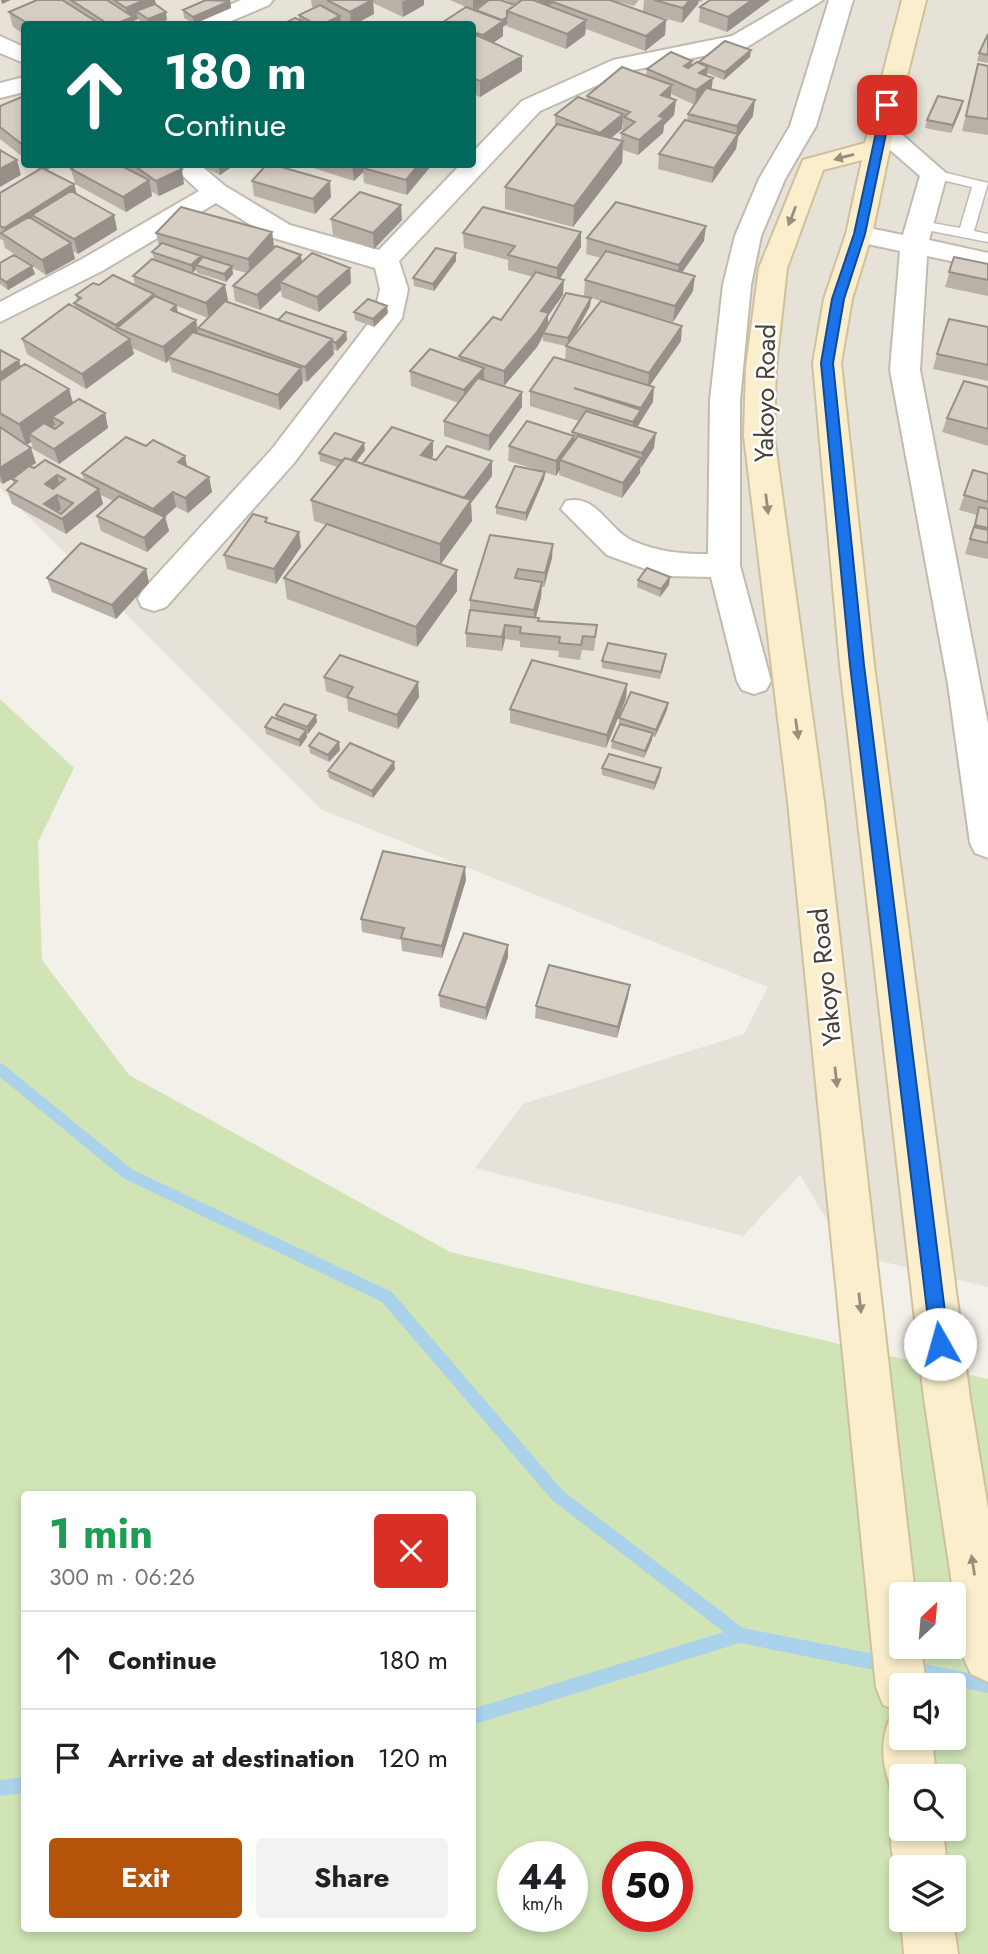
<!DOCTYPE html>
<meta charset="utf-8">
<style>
:root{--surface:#fff;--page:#f2f2f2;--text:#202124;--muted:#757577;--line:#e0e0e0;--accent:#b45309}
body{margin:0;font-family:Jost,sans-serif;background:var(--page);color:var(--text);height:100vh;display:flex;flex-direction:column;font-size:26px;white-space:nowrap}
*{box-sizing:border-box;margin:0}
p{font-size:23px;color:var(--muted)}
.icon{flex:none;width:38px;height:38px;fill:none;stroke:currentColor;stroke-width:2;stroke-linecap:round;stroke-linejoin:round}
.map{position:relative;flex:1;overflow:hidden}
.details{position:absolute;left:21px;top:1491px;width:455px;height:441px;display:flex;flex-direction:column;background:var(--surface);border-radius:7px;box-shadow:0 4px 10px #0003}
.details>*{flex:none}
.guide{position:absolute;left:21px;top:21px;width:455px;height:147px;border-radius:7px;box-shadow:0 4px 10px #0003;background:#00695c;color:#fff;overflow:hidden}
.needle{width:46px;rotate:26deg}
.controls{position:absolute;left:889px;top:1582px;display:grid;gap:14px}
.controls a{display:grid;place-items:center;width:77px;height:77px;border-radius:7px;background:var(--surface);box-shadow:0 4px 10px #0003;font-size:35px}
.speed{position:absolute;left:497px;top:1841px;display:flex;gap:14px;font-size:35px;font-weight:700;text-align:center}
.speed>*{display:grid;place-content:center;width:91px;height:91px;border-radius:50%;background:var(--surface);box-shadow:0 4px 10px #0003;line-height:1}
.speed small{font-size:18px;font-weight:400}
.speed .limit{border:10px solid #d22;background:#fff;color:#111}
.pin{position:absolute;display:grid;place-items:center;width:60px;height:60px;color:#fff;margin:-30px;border-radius:14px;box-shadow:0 4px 10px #0006}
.me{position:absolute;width:77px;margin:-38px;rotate:353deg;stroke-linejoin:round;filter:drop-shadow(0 0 5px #0008)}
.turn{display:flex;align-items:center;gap:24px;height:147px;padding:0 28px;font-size:32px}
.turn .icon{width:91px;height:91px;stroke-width:2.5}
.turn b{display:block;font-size:49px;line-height:60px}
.round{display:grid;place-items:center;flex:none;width:74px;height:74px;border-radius:7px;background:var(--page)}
.overview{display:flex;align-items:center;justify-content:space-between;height:119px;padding:0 28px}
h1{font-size:42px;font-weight:700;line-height:52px;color:#1e9e55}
.button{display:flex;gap:14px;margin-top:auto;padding:14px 28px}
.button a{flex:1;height:80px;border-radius:7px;background:var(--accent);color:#fff;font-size:28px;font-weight:700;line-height:80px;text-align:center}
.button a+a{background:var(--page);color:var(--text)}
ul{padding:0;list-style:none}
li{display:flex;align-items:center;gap:21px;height:98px;padding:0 28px;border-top:2px solid var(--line)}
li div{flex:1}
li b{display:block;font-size:26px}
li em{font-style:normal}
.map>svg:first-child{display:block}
</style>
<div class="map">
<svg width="988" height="1954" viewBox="0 0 988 1954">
<rect width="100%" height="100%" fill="#f3f0e9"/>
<path fill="#e7e2d8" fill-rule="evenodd" d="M0,0H988V1287L847,1253L800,1175L743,1236L475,1168L523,1104L744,1034L768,987L322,810L0,488ZM24,24H472V164H24Z"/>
<path fill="#d0e4b6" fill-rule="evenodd" d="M0,699L74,768L38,842L42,960L129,1075L450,1252L988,1379V1954H0ZM24,1494H472V1928H24ZM901,1594H954V1647H901ZM901,1685H954V1738H901ZM901,1776H954V1829H901ZM513,1857H572V1916H513ZM618,1857H677V1916H618ZM901,1867H954V1920H901Z"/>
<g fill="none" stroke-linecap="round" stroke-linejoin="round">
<path fill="#abd2eb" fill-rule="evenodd" d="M0,1063L4,1065L133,1170L392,1292L562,1490L743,1628L889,1657L895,1659L897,1665L895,1671L889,1673L740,1643L472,1725V1709L724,1632L552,1500L382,1302L123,1178L0,1077Z
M910,1661L988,1677V1693L910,1677L904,1675L902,1669L904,1663Z
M24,1777V1793L0,1796V1780Z"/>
<g stroke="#c1baaf" stroke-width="3">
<path id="lane" d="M934,170L988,183L974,231L988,234V242L916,228V222L921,221L960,228L972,187L929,177V171Z"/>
</g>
<g stroke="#c1baaf" stroke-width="4">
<path id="street" d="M241,0H273L269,5L224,24H193L197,19Z
M794,0H823L747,47L629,71L540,111L399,261L408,289L402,318L294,463L166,607L154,611L142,607L138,599L142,591L272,449L374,316L380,289L375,268L270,237L216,203L102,271L0,322V302L82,259L199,191L170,164H199L225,186L290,225L379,250L461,164H472V153L522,101L613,60L732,36Z
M829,0H853L816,126L785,179L761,236L751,285L740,400V566L771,681L766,690L754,694L742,690L737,681L711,577L665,576L607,555L561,509L566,501C597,493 608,530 633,541C659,552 680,554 708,554L710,400L723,285L735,236L759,179L790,126Z
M0,36L24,47V63L0,53Z
M24,77V92L0,98V83Z
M881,121L890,124L947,174L929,240L988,253V269L927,256L920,370L988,724V858L975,853L970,843L948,684L890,370L900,251L849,240L846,234L849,228L859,226L903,235L920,176L872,134L868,129L872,124Z"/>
</g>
<g stroke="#cfc19c" stroke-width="4">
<path id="secondary" d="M902,0H926L894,129L872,234L852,299L841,363L874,665L970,1398L988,1509V1682L971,1674L963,1657L924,1398L840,665L813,363L824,299L846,234L862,160L823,170L787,268L776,367L774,436L824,802L915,1594H901V1647H921L926,1685H901V1712L883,1705L876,1687L788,802L744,436L746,367L759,268L803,160L865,143Z
M901,1715V1738H932L936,1776H901V1797L893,1794C883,1769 879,1745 889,1720Z
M901,1810V1829H943L947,1867H901V1882C892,1861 884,1828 901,1810Z
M901,1918L953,1920L958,1954H904Z"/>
</g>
<use href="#lane" fill="#fff" fill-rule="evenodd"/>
<use href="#street" fill="#fff" fill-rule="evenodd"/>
<use href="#secondary" fill="#faeecc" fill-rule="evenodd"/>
</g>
<path fill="#b9b1a8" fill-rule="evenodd" d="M37,0H155L156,5L167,20L156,24H145L138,19L133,21L134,24H24V34L13,27L9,12Z
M311,0H424V5L403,17L373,3L374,14L355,24H347L341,21L340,24H283L299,20V15L314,8L312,7Z
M450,0H489L474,10H476L516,5L505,0H639L634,6L619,2V3L643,12L644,0H703L701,2L698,1V4L682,23L653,15L666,20L665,35L645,51L586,29L585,35L566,49L506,26L507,24L503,27V36L493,43L522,56V71L480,97L472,93V24L466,7Z
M710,0H770L727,32L699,22L700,7Z
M230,1L231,8L194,24L184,18L183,10Z
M988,34V63L977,61L979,53Z
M750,57L724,80L707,73L711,90L753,116L738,137L736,149L712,183L658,169L659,154L687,120L688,114L695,105L671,94V99L676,100L674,115L664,125L663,133L638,155L623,150L622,163L573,227L505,209V187L555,127V115L587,100V96L646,76L647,69L691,66L699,63ZM622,124L623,125L622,132L621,133V141L611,138L622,129Z
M978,64L988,66V135L962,131Z
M24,96V158L0,139V106Z
M961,109L951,133L925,128L927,120Z
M32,164H59L46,170L74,184L77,195L114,215L117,230L78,254L73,251L75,259L46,275L5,248L3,240L0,239V193L39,170Z
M79,164H176L184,184L159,196L151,191L152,196L126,212L75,184L71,169Z
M197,164H236L220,175Z
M301,164H431V166L407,195L364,183L363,172L354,181Z
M252,181L331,197L315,214L254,196Z
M331,219L402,220L374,249L333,235Z
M272,232L274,247L302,262L350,268L351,283L319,312L282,297L281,290L260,310L235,301L233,286L247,273L232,269L233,274L226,282L197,273L196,269L193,273L228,300L226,301L278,320L346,332L347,340L337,351L333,349L334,354L307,382L302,380L303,383L280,410L172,372L169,360L166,363L132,348L134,354L86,389L27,354L22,339L75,307L74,303L77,301L76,295L99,285H135L133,276L154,259L152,252L159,246L156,233ZM177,306L208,318L198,328L199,333L196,320L178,312Z
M581,232V247L559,279L563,295L548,316V324L591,298L590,306L573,337L681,341L650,385L653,402L640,421L638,427L654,448L640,468V473L622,498L559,475L560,470L556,476L545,472L544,479L526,521L496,514V507L538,470L508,461L509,446L572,436V432L579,421L530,406V391L565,361L566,346L543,341V336L537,347L504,386L484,379L522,407L489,451L444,436V421L459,403L411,386L410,371L459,359V356L501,320L533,277L508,270V260L464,248L463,233Z
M587,238L704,241L682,272L693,291L673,322L584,296L585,280L601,258L586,254Z
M954,257L988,264V296L945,287Z
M456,261L434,291L414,286L413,278Z
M0,263L32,266L35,274L8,290L0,284Z
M387,306L388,313L374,327L355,320L354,312Z
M988,327V381L933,369L937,354Z
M0,350L21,367L69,389L73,403L105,413L108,428L59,464L33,449L31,442L27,445L36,463L30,467L34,468L84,481L82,473L187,467L209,477L212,492L188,513L176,507L165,516L169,531L147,552L101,531L97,516L113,501L101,495L103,504L66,534L12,504L7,490L14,484L12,479L15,477L3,484L0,482Z
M988,387V446L942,432L947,418Z
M433,441V456L431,458L436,460L492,461V476L471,503L472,521L441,564L457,570V591L417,647L287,599L284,578L326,525L314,521L311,500L337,467L320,461L319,453L365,450L356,462L362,464Z
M973,470L988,474V559L965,554L977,515L959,510Z
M490,535L552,558L544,587H542L541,597L536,617L539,621L597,625L594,651L582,650L580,660L558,657L559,651L520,647V641L505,639L502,651L466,647V633L470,612V600Z
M301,547L276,584L227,569L224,555Z
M146,569L149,583L116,619L52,592L47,578Z
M638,580L669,585L660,597L637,587Z
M602,661L665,662L660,679L602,668Z
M324,677L418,682L419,697L398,729L348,711L347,699L326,691Z
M627,684L626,698L606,748L510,723V709Z
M668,703L667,710L655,737L652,736V740L644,758L611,748L612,741L619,726V718Z
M276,715L317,722L308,734H307V737L300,747L266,734L265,727L276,719Z
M309,746L340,750L329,762L310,753Z
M602,768L660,775L654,790L602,775Z
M395,769L373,798L329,778L328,771Z
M466,880L442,958L402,951L401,940L362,932L361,919Z
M508,945V957L486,1020L440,1007L439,995Z
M628,997L617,1038L535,1018L536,1006Z"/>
<path fill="#969088" d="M1,0H11L2,4Z
M144,0H155L157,11H136L138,19L133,21L134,24H115L128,19L126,8Z
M372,0H373L374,14L355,24H351L350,12Z
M406,0H424V5L403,17L402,2Z
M473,0H489L473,10Z
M538,0H558L537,13Z
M690,0H699L698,4L682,23L683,8Z
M752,0H770L727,32L728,17Z
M230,1L231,8L194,24L193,17Z
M166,12L167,20L156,24H148V19Z
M340,16L341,24H323Z
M507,17V24L503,27V36L483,50V35Z
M586,20L585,35L566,49L567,34Z
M666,20L665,35L645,51L646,36Z
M751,50L750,57L724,80L725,72Z
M522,56V71L480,97V81Z
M692,61L690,76L684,66Z
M708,67L706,82L699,73Z
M713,78L711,93L695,105L696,90Z
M672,85L670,100L661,95Z
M676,100L674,115L664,125L663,133L638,155L639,140L659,116Z
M755,100L753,116L738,137L736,149L712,183L714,168L736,138L737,126Z
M963,101L961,109L951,133L953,125Z
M623,114L622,129L599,148L600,133Z
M623,141L622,163L573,227L574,206Z
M17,160L21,175L0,187V169Z
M40,164H59L42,172Z
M223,164H236L220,175L219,167Z
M352,164H371L363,168V172L354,181Z
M419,164H431V166L407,195L406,180Z
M182,169L184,184L159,196L156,181Z
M149,180L152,196L126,212L123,197Z
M330,181L331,197L315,214L313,199Z
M74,184L78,199L32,215L35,226L7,237L4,228Z
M401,205L402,220L374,249L373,233Z
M114,215L117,230L78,254L74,239Z
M706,226L704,241L677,280L679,265Z
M272,232L274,247L250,274L248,259Z
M581,232V247L557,283V268Z
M71,243L75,259L46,275L42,260Z
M456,253V261L434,291L433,284Z
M301,255L303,270L280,282L281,290L260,310L257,295Z
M201,256L202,263L196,265V269L193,273L191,265Z
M32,266L35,274L8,290L6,282Z
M232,266L233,274L226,282L224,274Z
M350,268L351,283L319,312L317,297Z
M695,276L693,291L673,322L675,306Z
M564,280L563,295L548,316V329L543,333V336L537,347L504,386V371L541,311Z
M225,285L228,300L209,318L206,303Z
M154,294L157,309L117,328L119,340L116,325Z
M591,298L590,306L568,346V338Z
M176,305L179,320L171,310Z
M387,306L388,313L374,327L373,319Z
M196,320L198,335L168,357L169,360L166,363L163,347Z
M682,326L681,341L648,388L649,373Z
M346,332L347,340L337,351L336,343Z
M130,339L134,354L86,389L82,374Z
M332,339L334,354L307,382L305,367Z
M19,360L25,382L0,398V373Z
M301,368L303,383L280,410L278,395Z
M484,368V383L465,405L464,390Z
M654,387L653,402L631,437L633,422Z
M69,389L75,411L52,417L55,425L36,438L29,434L31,442L26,445L19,424Z
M522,392V407L489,451V436Z
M105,413L108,428L59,464L54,449Z
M656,433L654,448L641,468L642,453Z
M574,436L573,451L560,460V470L556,476V461Z
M433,441V456L422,470L421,455Z
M364,443L365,450L349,471L348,463Z
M31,448L36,463L3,484L0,475V468Z
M185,456L188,471L178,462Z
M641,458L640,473L622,498L623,483Z
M492,461V476L471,503L472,521L440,565V544L462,500Z
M545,472L544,479L526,521V513Z
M57,475L61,489L49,499L45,484Z
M209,477L212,492L188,513L185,498Z
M99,489L103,504L66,534L62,519Z
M173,492L176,507L157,524L153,509Z
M57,495L61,509L54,515L44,504Z
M165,517L169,531L147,552L144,538Z
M299,532L301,547L276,584L274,569Z
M553,544L552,558L544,587L545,573Z
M146,569L149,583L116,619L112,605Z
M457,570V591L417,647L416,627Z
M670,577L669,585L660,597L661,589Z
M542,582L541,597L534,625V610Z
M505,625V639L502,651V637Z
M418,682L419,697L398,729L397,715Z
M627,684L626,698L606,748L607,735Z
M668,703L667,710L655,737L656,730Z
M316,715L317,722L308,734L307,727Z
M306,730L307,737L300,747L299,740Z
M653,733L652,740L644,758L645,751Z
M339,742L340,750L329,762L328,755Z
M394,762L395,769L373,798L372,791Z
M661,768L660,775L654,790L655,783Z
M465,867L466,880L442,958V946Z
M508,945V957L486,1020V1008Z
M630,985L628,997L617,1038L618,1027Z"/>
<path fill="#d7cec3" stroke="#969088" stroke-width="2" fill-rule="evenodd" d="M37,0H62L100,24H29L9,12Z
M71,0H107L133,17L115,24H108Z
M114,0H144L126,8Z
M206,0L230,1L193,17L183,10Z
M327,0H372L350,12Z
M489,0H500L515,5L507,11V17L502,20L476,10Z
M522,0H533L586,20L567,34L507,11Z
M555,0H610L666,20L646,36L553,2Z
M654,0H690L683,8Z
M710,0H752L728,17L700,7Z
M155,4L166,12L148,19L136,11Z
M320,5L340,16L323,24H315L299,15Z
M466,7L503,21L483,35L472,32V24H440Z
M295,18L309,24H283Z
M472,33L522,56L480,81L472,78Z
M988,34V55L979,53Z
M725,41L751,50L725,72L699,62Z
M671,52L692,61L684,66L688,68L697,62L708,67L699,73L713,78L696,90L647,69Z
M978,64L988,66V119L966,116Z
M622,67L672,85L661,95L676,100L659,116L664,118L639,140L621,133L635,122L624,117L630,112L587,96Z
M706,88L755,100L737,126L688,114Z
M24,96V146L0,127V106Z
M938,96L963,101L953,125L927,120Z
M578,97L623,114L600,133L555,115Z
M685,120L738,134L714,168L659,154Z
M557,124L623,141L574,206L505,187Z
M0,150L17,160L0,169Z
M79,164H118L149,180L123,197L71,169Z
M132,164H176L182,169L156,181Z
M267,164H271L330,181L313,199L252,181Z
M366,164H419L406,180L363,168Z
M42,168L74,184L4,228L0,226V193Z
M71,191L114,215L74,239L32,215Z
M360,192L401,205L373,233L331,219Z
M616,202L706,226L679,265L587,238Z
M181,207L272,232L248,259L156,233Z
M483,207L581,232L557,268L508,255L515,246L463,233Z
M29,217L71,243L42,260L1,233Z
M162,243L201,256L191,265L152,252Z
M276,246L301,255L257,295L233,286Z
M436,248L456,253L433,284L413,278Z
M606,251L695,276L675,306L585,280Z
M312,253L350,268L317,297L280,282Z
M14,255L32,266L6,282L0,278V263Z
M203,257L232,266L224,274L196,265Z
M954,257L988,264V280L949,272Z
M152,259L225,285L206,303L133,276Z
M536,272L564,280L541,311L549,313L537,332L504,371L459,356L493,317L501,320Z
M113,275L154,294L116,325L74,303L81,298L76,295L93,283L99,285Z
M566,293L591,298L568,338L543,333Z
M155,296L176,305L171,310L196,320L163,347L117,328Z
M368,299L387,306L373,319L354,312Z
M225,301L332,339L305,367L198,328Z
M601,301L682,326L649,373L566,346Z
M69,304L130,339L82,374L22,339Z
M286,312L346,332L336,343L332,341V339L278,320Z
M949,319L988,327V365L937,354Z
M193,332L301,368L278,395L168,357Z
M430,349L484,368L464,390L410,371Z
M0,350L19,360L0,373Z
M554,357L654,387L641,408L574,388L641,410L633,422L530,391Z
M25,364L69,389L19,424L0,413V381Z
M478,378L522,392L489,436L444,421Z
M964,381L988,387V429L947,418Z
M79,399L105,413L54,449L29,434L44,423L55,429L63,423L52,417Z
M586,411L656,433L642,453L572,432Z
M527,421L574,436L556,461L509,446Z
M0,427L31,448L0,468Z
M392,427L433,441L421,455L436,460L447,446L492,461L464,498L362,464Z
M335,433L364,443L351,460L345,458L342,461L319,453Z
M578,436L641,458L623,483L560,460Z
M126,437L146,446L153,440L185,456L178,462L209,477L185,498L173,492L153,509L82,473Z
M345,458L471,500L440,544L311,500Z
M45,460L99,489L62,519L7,490L17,481L12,479L29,466L34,468ZM57,475L65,479L53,489L45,484ZM57,495L73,503L61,514L44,504Z
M515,466L545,472L526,513L496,507Z
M973,470L988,474V502L964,495Z
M119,496L165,517L144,538L97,516Z
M979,507L988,509V528L975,525Z
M253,514L267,518L265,522L299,532L274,569L224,555Z
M327,524L457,570L416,627L284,578Z
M974,527L988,530V543L970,539Z
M490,535L553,544L545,573L518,569L515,578L542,582L534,610L470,600Z
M81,543L146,569L112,605L47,578Z
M647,568L670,577L661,589L638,580Z
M470,610L539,618L538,621L597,625L595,637L583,636L581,645L559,643L560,637L520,633L521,627L505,625L502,637L466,633Z
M608,643L666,654L661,672L602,661Z
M340,655L418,682L397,715L347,697L353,687L324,677Z
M532,660L627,684L607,735L510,709Z
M631,692L668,703L656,730L619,718Z
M284,704L316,715L307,727L276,715Z
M272,717L306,730L299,740L265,727Z
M620,724L653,733L645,751L612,741Z
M319,733L339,742L328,755L309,746Z
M350,743L394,762L372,791L328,771Z
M609,754L661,768L655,783L602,768Z
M383,851L465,867L442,946L401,938L404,928L361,919Z
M464,933L508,945L486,1008L439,995Z
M549,965L630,985L618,1027L536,1006Z"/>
<defs><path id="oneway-solid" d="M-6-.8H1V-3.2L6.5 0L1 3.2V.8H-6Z" transform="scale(1.75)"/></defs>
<g fill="#978e7b">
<use href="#oneway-solid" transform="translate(844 157) rotate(165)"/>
<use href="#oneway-solid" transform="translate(792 216) rotate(111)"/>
<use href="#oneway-solid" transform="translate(767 504) rotate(83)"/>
<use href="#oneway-solid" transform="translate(797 729) rotate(82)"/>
<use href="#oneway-solid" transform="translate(836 1077) rotate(84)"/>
<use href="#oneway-solid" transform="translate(860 1303) rotate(84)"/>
<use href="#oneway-solid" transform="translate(973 1565) rotate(-99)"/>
</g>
<path fill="#1a73e8" stroke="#114b97" stroke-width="2" d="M887,102L892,105L865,234L844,299L833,363L864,665L949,1344L947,1350L940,1353L934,1350L931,1344L850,665L821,363L832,299L854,234L882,105Z"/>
<g text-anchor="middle" stroke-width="5" stroke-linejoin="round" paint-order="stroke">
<g font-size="26" fill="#464038" stroke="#fff">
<text transform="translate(765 393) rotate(-89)" y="9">Yakoyo Road</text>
<text transform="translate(825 977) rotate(-96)" y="9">Yakoyo Road</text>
</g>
</g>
</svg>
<div class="controls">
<a><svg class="needle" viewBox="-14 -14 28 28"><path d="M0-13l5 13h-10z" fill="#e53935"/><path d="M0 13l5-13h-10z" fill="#757577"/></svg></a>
<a><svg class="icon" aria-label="sound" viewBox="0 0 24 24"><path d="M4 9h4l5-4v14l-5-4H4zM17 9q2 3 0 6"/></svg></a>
<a><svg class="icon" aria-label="search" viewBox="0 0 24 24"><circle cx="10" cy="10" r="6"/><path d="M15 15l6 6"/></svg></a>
<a><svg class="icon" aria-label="layers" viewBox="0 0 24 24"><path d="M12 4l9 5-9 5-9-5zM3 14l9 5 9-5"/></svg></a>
</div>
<div class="speed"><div>44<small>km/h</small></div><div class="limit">50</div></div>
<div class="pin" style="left:887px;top:105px;background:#d93025"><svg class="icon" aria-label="arrive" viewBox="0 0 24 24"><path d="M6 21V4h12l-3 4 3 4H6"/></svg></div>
<svg class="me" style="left:940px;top:1344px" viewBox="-20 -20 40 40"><circle r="19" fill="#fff"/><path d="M0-13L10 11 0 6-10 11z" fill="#1a73e8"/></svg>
<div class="guide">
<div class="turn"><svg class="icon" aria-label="ahead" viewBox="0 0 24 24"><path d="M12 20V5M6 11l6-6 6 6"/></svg><div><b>180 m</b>Continue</div></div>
</div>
<section class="details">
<div class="overview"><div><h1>1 min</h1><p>300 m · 06:26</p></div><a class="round" style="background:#d93025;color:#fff"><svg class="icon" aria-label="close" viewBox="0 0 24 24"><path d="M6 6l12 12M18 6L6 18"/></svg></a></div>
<ul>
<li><svg class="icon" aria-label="ahead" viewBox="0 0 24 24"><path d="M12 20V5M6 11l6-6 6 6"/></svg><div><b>Continue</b></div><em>180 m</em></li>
<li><svg class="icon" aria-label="arrive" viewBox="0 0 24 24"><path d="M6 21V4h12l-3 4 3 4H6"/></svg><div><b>Arrive at destination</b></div><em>120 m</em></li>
</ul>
<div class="button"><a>Exit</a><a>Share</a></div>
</section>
</div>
